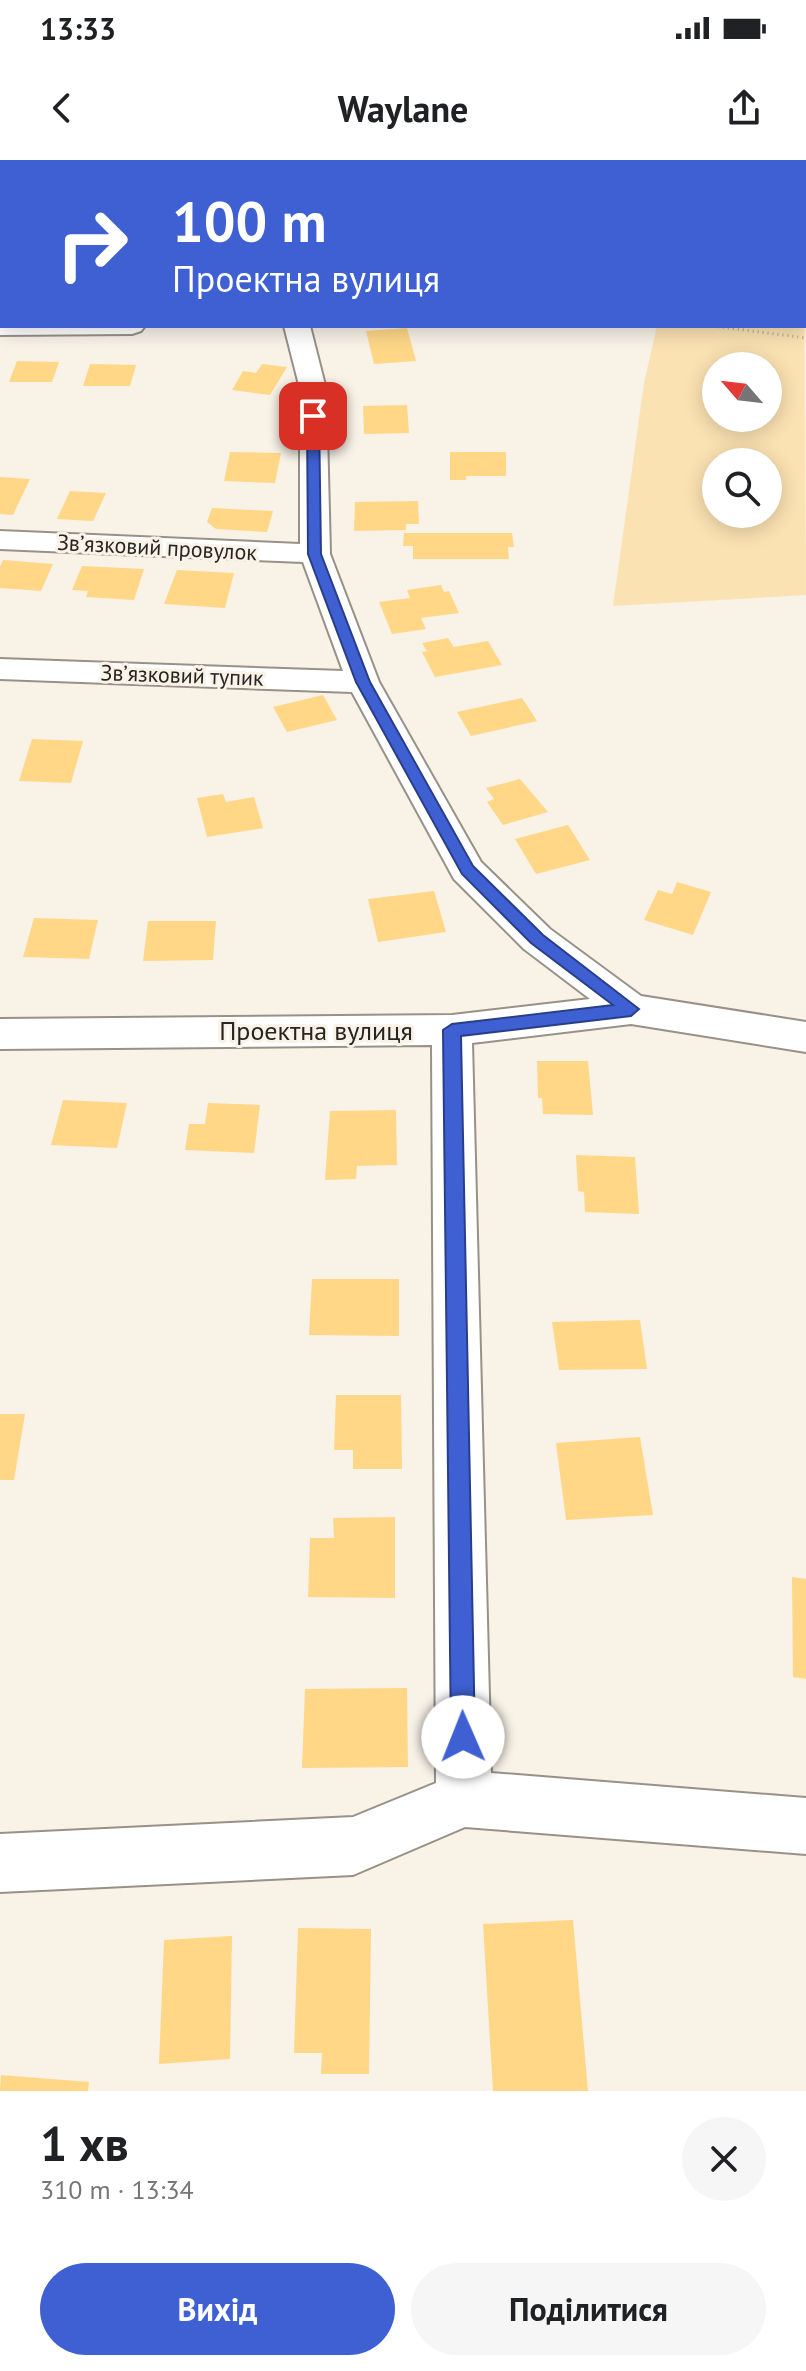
<!DOCTYPE html>
<html lang="uk">
<meta charset="utf-8">
<style>
:root{--surface:#fff;--page:#f6f6f6;--text:#202124;--muted:#757577;--accent:#3f60d3}
body{margin:0;font-family:"PT Sans",sans-serif;background:var(--page);color:var(--text);height:100vh;display:flex;flex-direction:column;font-size:30px;white-space:nowrap}
*{box-sizing:border-box;margin:0}
p{font-size:26px;color:var(--muted)}
.icon{flex:none;width:44px;height:44px;fill:none;stroke:currentColor;stroke-width:2;stroke-linecap:round;stroke-linejoin:round}
.map{position:relative;height:1931px;overflow:hidden}
.side{display:flex;flex-direction:column;background:var(--surface);flex:1}
.side>*{flex:none}
.guide{position:absolute;left:0px;top:0px;width:806px;height:168px;box-shadow:0 4px 20px #0003;background:#3f60d3;color:#fff;overflow:hidden}
.needle{width:52px;rotate:298deg}
.controls{position:absolute;left:702px;top:192px;display:grid;gap:16px}
.controls a{display:grid;place-items:center;width:80px;height:80px;border-radius:50%;background:var(--surface);box-shadow:0 4px 20px #0003;font-size:40px}
.pin{position:absolute;display:grid;place-items:center;width:68px;height:68px;color:#fff;margin:-34px;border-radius:16px;box-shadow:0 4px 12px #0006}
.me{position:absolute;width:88px;margin:-44px;rotate:359deg;stroke-linejoin:round;filter:drop-shadow(0 0 6px #0008)}
.turn{display:flex;align-items:center;gap:28px;height:168px;padding:0 40px;font-size:36px}
.turn .icon{width:104px;height:104px;stroke-width:2.5}
.turn b{display:block;font-size:56px;line-height:68px}
.round{display:grid;place-items:center;flex:none;width:84px;height:84px;border-radius:42px;background:var(--page)}
.summary{display:flex;align-items:center;justify-content:space-between;height:136px;padding:0 40px}
h1{font-size:48px;font-weight:700;line-height:60px}
.cta{display:flex;gap:16px;margin-top:auto;padding:16px 40px}
.cta a{flex:1;height:92px;border-radius:48px;background:var(--accent);color:#fff;font-size:32px;font-weight:700;line-height:92px;text-align:center}
.cta a+a{background:var(--page);color:var(--text)}
.status{display:flex;justify-content:space-between;align-items:center;height:56px;padding:0 40px;background:var(--surface);direction:ltr}
.status svg{height:22px;fill:currentColor}
header{display:flex;justify-content:space-between;align-items:center;height:104px;padding:0 40px;background:var(--surface);font-size:36px;font-weight:700}
.map>svg:first-child{display:block}
</style>
<div class="status"><b>13:33</b><svg viewBox="0 0 49 12"><path d="M0 12V9h3v3zM5 12V6h3v6zM10 12V3h3v9zM15 12V0h3v12zM26 1h20v11H26zM47 4h2v5h-2z"/></svg></div>
<header><svg class="icon" aria-label="back" viewBox="0 0 24 24"><path d="M15 5l-7 7 7 7"/></svg>Waylane<svg class="icon" aria-label="share" viewBox="0 0 24 24"><path d="M12 15V3M7 8l5-5 5 5M5 13v7h14v-7"/></svg></header>
<div class="map">
<svg width="806" height="1931" viewBox="0 0 806 1931">
<rect width="100%" height="100%" fill="#f8f2e7"/>
<path fill="#fbe2b2" fill-rule="evenodd" d="M804,107L806,435L613,446L644,223L657,166H804ZM716,206H768V258H716ZM716,302H768V354H716Z"/>
<path fill="#ffd787" d="M407,168L416,201L374,204L366,171Z
M17,201L59,202L52,222H9Z
M90,204L136,205L130,226H83Z
M262,204L287,207L270,235L232,230L243,211L256,213Z
M407,245L409,273L364,274L363,246Z
M230,292L281,293L275,323L224,321Z
M450,292H506V316H466V320H450Z
M0,317L30,319L13,355L0,354Z
M70,331L106,333L93,361L57,359Z
M418,341L419,364H406V370L354,371L355,342Z
M212,348L273,351L267,372L216,369L207,362Z
M404,373H512L514,387H508L509,399H413V386H403Z
M3,400L53,404L41,431L0,428V407Z
M82,406L144,409L134,440L86,437L88,431L72,430Z
M177,410L234,413L225,448L164,444Z
M441,425L444,432L449,431L459,453L421,458L426,469L392,474L379,442L410,438L407,430Z
M448,478L454,487L488,481L502,505L435,517L422,492L427,491L422,483Z
M323,535L337,560L287,572L273,547Z
M522,538L537,561L471,576L457,552Z
M32,579L83,581L71,623L19,621Z
M520,619L548,652L503,665L487,642L494,639L486,628Z
M223,634L226,642L254,637L263,668L207,677L197,638Z
M568,665L590,700L536,714L515,679Z
M677,722L711,732L693,775L644,760L658,730L672,734Z
M434,731L446,772L378,782L368,739Z
M34,758L98,760L89,799L23,797Z
M148,761H216L213,800L143,801Z
M537,901H588L593,955L543,954L542,938H538Z
M63,940L127,943L117,988L51,985Z
M208,943L260,945L254,993L185,990L189,964H205Z
M396,950L397,1005L357,1006L356,1019L325,1020L330,951Z
M576,995L635,997L639,1054L585,1052L584,1032L578,1031Z
M312,1119H399V1176L309,1175Z
M640,1160L647,1209L559,1210L552,1162Z
M336,1235H401L402,1309H353V1290H334Z
M0,1254H25L14,1320H0Z
M640,1277L653,1355L566,1360L556,1283Z
M395,1357V1438L308,1437L310,1378H334L333,1358Z
M792,1417L806,1419V1519L793,1517Z
M407,1528L408,1607L302,1608L305,1529Z
M573,1760L588,1931H493L483,1764Z
M298,1768L371,1769L369,1914H321L322,1893H294Z
M232,1776L230,1899L159,1904L164,1780Z
M1,1915L89,1922L88,1931H0Z"/>
<g fill="none" stroke-linecap="round" stroke-linejoin="round">
<g stroke="#979187" stroke-width="4">
<path id="street" d="M244,0H266V2H244Z
M568,0H590L592,2H570Z
M804,123H806V137H804Z
M0,159L2,166H145L141,171L132,174L0,175Z
M284,166H310L326,229L330,394L379,522L481,702L550,769L641,836L806,862V892L631,864L472,883L491,1613L806,1638V1694L465,1667L353,1715L0,1732V1674L353,1657L436,1623L432,885L0,889V859L452,855L590,839L524,789L454,719L352,532L0,519V499L343,511L303,402L0,389V371L300,384V229Z"/>
</g>
<path stroke="#aba79e" stroke-width="3" stroke-dasharray="1 4" stroke-linecap="butt" d="M713,166L806,178"/>
<use href="#street" fill="#fff" fill-rule="evenodd"/>
</g>
<path fill="#3f60d3" stroke="#293e89" stroke-width="2" d="M313,253L319,256L321,394L370,522L473,706L543,775L639,849L631,856L461,876L475,1577L472,1586L463,1589L455,1586L451,1577L443,870L452,864L613,845L531,783L462,714L356,522L308,394L307,256Z"/>
<g text-anchor="middle" stroke-width="6" stroke-linejoin="round" paint-order="stroke">
<g font-size="22" fill="#272521" stroke="#f8f2e7">
<text transform="translate(157 387) rotate(3)" y="8">Звʼязковий провулок</text>
<text transform="translate(182 515) rotate(2)" y="8">Звʼязковий тупик</text>
</g>
<g font-size="26" fill="#272521" stroke="#f8f2e7">
<text x="316" y="880">Проектна вулиця</text>
</g>
</g>
</svg>
<div class="controls">
<a><svg class="needle" viewBox="-14 -14 28 28"><path d="M0-13l5 13h-10z" fill="#e53935"/><path d="M0 13l5-13h-10z" fill="#757577"/></svg></a>
<a><svg class="icon" aria-label="search" viewBox="0 0 24 24"><circle cx="10" cy="10" r="6"/><path d="M15 15l6 6"/></svg></a>
</div>
<div class="pin" style="left:313px;top:256px;background:#d93025"><svg class="icon" aria-label="arrive" viewBox="0 0 24 24"><path d="M6 21V4h12l-3 4 3 4H6"/></svg></div>
<svg class="me" style="left:463px;top:1577px" viewBox="-20 -20 40 40"><circle r="19" fill="#fff"/><path d="M0-13L10 11 0 6-10 11z" fill="#3f60d3"/></svg>
<div class="guide">
<div class="turn"><svg class="icon" aria-label="right" viewBox="0 0 24 24"><path d="M7 20v-9h11M14 6l5 5-5 5"/></svg><div><b>100 m</b>Проектна вулиця</div></div>
</div>
</div>
<section class="side">
<div class="summary"><div><h1>1 хв</h1><p>310 m · 13:34</p></div><a class="round"><svg class="icon" aria-label="close" viewBox="0 0 24 24"><path d="M6 6l12 12M18 6L6 18"/></svg></a></div>
<div class="cta"><a>Вихід</a><a>Поділитися</a></div>
</section>
